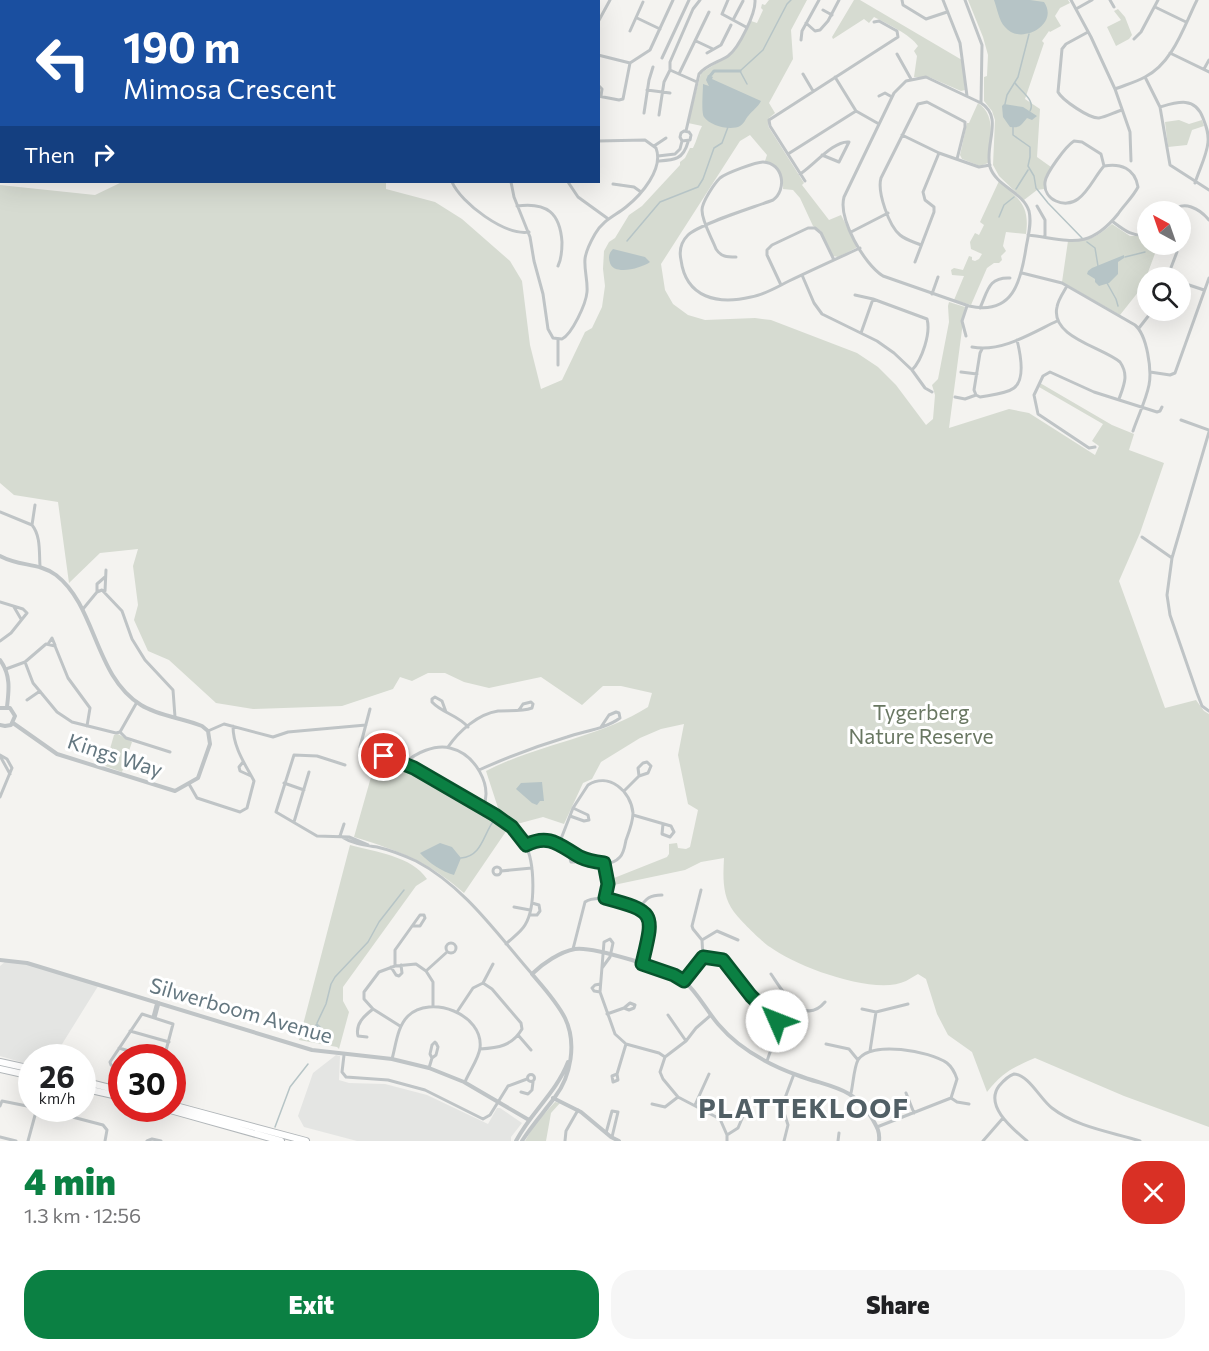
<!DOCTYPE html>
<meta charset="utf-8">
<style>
:root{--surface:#fff;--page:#f6f6f6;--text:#202124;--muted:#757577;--accent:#0b8043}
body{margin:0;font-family:Commissioner,sans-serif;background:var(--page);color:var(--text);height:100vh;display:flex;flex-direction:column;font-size:22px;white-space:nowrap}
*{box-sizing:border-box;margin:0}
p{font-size:20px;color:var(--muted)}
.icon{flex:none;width:33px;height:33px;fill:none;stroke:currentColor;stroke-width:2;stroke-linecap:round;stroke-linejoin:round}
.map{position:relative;height:1141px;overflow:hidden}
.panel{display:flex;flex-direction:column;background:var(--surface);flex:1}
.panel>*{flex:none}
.banner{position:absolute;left:0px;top:0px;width:600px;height:183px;box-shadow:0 6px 24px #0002;background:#1a4fa0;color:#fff;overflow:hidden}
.needle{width:39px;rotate:320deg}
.fabs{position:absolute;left:1137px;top:201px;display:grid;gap:12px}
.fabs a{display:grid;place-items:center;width:54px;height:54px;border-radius:50%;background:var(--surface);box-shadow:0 6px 24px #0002;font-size:30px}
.speed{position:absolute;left:18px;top:1044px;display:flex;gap:12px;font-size:30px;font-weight:700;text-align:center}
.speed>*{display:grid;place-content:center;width:78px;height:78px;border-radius:50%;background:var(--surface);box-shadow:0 6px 24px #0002;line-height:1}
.speed small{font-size:15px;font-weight:400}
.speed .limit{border:9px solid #d22;background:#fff;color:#111}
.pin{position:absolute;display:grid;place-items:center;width:51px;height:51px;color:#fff;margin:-26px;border:3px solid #fff;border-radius:50%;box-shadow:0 2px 6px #0007}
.me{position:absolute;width:66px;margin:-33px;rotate:314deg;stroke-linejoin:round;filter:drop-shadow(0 0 4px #0008)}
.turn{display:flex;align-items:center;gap:21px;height:126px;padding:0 24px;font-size:27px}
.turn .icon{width:78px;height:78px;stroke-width:2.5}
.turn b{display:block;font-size:42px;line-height:51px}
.then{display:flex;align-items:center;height:57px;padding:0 24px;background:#0003;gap:12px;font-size:22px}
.round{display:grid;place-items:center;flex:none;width:63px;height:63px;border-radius:24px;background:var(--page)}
.head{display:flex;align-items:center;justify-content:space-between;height:102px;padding:0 24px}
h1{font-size:36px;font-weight:800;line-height:45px;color:var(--accent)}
.button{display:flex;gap:12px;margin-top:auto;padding:12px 24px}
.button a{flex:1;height:69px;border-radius:24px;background:var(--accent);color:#fff;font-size:24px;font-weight:800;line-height:69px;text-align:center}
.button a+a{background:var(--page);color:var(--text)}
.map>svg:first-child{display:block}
</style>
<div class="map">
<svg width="1209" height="1141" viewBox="0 0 1209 1141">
<rect width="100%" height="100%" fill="#f4f3f0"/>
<path fill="#e4e5e3" d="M6,961H17L100,983L54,1057L32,1058L31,1065L0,1056V966Z
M336,1055L340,1056L339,1080L349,1083L385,1084L427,1095L488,1124L497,1108H500L522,1123L511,1137V1141H357L304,1127L298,1116L313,1073Z"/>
<path fill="#d6dbd1" d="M769,0H807L791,30L793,59L769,103L775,113L769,118L768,126L804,183L802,185L829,220L841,215L856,244V248L838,257L833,256L821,231L813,226L800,198L793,190L783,189C784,177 777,165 765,161L767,155L750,135L740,141L661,264L665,290L673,304L688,315L705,320L755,318L771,320L857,353L878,367L896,385L926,425L933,419L935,395L932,385L938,379L949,322L948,306L949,302L965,307L949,428L1009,409L1029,413L1095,455L1099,446L1092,441L1103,424L1039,387L1040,383L1112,425L1134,434L1129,450L1164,463L1140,533L1119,581L1165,708L1196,700L1204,711L1209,714V1127L1124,1096L1035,1058C1012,1068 1003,1072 987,1092L972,1052L948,1035L937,1014L926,979L918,974C914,976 910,979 906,981C875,996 797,967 770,947C761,941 740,920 734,912C722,896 723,877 724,858L701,862L685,870L609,886V880L667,857L669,854V844L677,843L678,848L686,849L690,847L698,810L688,804L678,755L684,724L661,729L640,738L601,762L592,779L583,783L564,824L543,817L517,824L500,814L486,771C538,744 599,738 648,707L652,693L621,686H603L582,705L541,677L489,688L464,682L445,673H428L412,681L400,677L393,689L342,706L253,709L216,703L169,660L148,651L134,620L138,605L133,566L138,549L100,553L69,583L58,502L14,495L0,483V185L95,195L122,182H386V189L435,202L462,219L510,261L522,281L530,345L541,389L562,380L585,332L592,328L602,307L605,286L603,269L604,251L609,242L615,238L629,215L642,206L680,165V162L685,158L690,148H693C697,140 698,133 702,126L688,123L701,73L733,53L751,21L757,23L763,10L761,8L762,4L765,5Z
M854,0H860L962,60L965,90L961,91L929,77H914L917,56L914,51L918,46C911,35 886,23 874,17L869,23L864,19L833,39L832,37Z
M968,0H1068L1070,3L1060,8L1055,16L1061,26L1050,32L1049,31L1042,41L1044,43L1025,99L1040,109L1037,157L1051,167L1045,177L1044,189L1037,190L1024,200L999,176L993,165L995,120L992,111L984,101V77L987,76L988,55L983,37Z
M1118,9L1125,17L1132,35L1129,39L1116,46L1107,27L1121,20L1114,11Z
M978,103C998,116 989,144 988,163L980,166L962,159L960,155L967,123H969Z
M1179,120L1189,124L1202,120L1204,126L1192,130L1187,145L1168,147L1165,122Z
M999,181C1019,199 1030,205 1026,234L1006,232L1003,246L1006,251L1001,256L1002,260L999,263H994L987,268L971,305L954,300L964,276L952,275L951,270L954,268L963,270L969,256L972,257V260L975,261L979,259L982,254L971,249L970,242L975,233L979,235L984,225L980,222Z
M1112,224L1130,236H1147L1148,244L1169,245L1171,246L1169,252L1157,248L1143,286L1120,315L1062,282L1068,241C1087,243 1098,236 1112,224Z
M118,734L132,742L122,772L105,766L114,735Z
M377,756L396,760L423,773L509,827L464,893C428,861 399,851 354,837Z
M350,845C375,852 412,856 427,879L416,886L343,987V1001L349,1012L339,1049L337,1047L299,1040Z
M555,1102L560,1103L551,1113L546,1141H525L535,1124Z"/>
<path fill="#b6c4c6" d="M994,0H1030L1044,2C1060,25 1020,46 1005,27C999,21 997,8 994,0Z
M708,75L713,77L712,79L761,101C758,107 752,111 749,115C745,119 745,123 740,126C731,131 710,126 704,117C701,112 703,92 703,84L709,86L706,80Z
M1004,104L1023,107L1037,116L1032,120L1027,118C1021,125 1021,128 1010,127L1003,117L1002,106Z
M613,249L645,257L650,262C642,268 614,276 610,263C608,257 609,253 613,249Z
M1124,255V258L1118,262V274L1109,283L1099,286L1095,282V279L1087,274L1088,271L1092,268Z
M542,782L544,801H540L537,805L532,803L516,789L521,783Z
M440,843L452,847L461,858L454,875C442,872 428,862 420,853Z
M317,1023L322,1028L320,1043L311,1040L313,1027Z"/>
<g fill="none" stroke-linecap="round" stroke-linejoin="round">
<path stroke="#b6c4c6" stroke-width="1.5" d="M1015,83C1021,92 1036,100 1030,111
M747,84L740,71L763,50L787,4L791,0
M1005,104L1007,95L1018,77L1029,34
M1013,127V135L1030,147V157L1028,166L1034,176L1036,188L1048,203L1082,238
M1016,189L1028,170
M999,217L1004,205L1014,197
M627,241L660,202L698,187L703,179L714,148L722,143L728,127
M1087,242L1095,248L1098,266
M1125,257L1145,252
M1107,283L1116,299L1118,306
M461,858C483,856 483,833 495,819
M317,1023L326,1004L331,984L335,977L368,942L379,922L404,890
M275,1127L290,1087L308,1064"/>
<path stroke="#b6c4c6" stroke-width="3" d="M710,76L714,71H740"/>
<g stroke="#b2b7ba" stroke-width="8">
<path id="primary" d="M0,1062L32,1069
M0,1069L32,1076
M82,1081L122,1091
M82,1088L122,1097
M172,1105L306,1141
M163,1108L281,1141"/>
</g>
<path stroke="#bfc4c6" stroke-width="3" d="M593,0V2
M728,0L722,14L746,27
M902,0L903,5L926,19L947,12
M943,0L960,43L967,96
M965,0L982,45L981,103
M1071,0L1091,37L1115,89L1130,132L1131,161
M1110,0L1114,7
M523,2V0
M557,2V0
M1155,7L1186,22
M1076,9L1092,0
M823,10L832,15
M637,18L660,29
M733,20L743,1
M598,22L610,0
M806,23L815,31L820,30L828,21L839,0
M630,31L643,2
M1088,32L1066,44L1062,49L1058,92C1062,100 1090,119 1099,118C1106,117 1115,112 1122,110
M1134,39L1141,32L1158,0
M801,40L802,31L819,0
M696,41L713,49
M707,53L721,45L731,25
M1170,53L1209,72
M897,54L911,79
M598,55L630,63L650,50L673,0
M662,58L689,0
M1204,69L1209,60
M670,70L697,82
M679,74L709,12
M803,74L813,91
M835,77L856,111L879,124
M926,77L981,103C1004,117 984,145 990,167C996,186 1023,192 1029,211C1032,223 1028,236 1026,248C1021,281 1013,316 969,306L883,276C864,264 838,219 844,197L894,93L906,81Z
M1145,77L1160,107L1170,165L1209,190
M598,85L602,89L601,96
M1115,89C1125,85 1136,82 1145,77C1173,63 1184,26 1197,0
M647,90L670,93
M598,96L619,100L623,99L630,63
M879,96L885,93L892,97
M1160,107C1177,102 1195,96 1203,118C1206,126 1209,133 1208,142C1207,155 1199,170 1195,183
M644,113L649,80L653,67
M659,115L664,82L670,70V62L693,9L700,0
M686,131L699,74C706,65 719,62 728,56C739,48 756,13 755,0
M902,135L939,153L979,167L990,165
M1074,141L1082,142L1101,154L1104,166C1095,176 1089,191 1078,199C1065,209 1043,200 1045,182C1046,173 1066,146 1074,141Z
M654,146L666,138
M788,154L856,111
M658,156L675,154L680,149L682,141L680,137L681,133L684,131L689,132L691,135L690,140L682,141
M658,161C674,160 683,160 688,142
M800,174C813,166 834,140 849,142L839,162L822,155
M805,181L770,126L769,120L898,37L897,31L879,21L874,22
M452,182C461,203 505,236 529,232
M511,182L514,197L530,237L534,261L543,294L548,329L553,338L562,339C572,334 586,304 587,292C588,281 584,270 585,259C586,250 591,241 595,234C603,220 615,216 626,207C641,195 664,169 656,148L645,140L598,141
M568,182L578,197L607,218
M613,184L634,187L641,192
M517,206C547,202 560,213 562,242C562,250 562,258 558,266
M1037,206L1045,220V237
M1172,212C1183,199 1200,209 1209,220
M1112,221C1124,230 1132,237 1148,235
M851,232L888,213
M1028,235C1070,240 1088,251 1118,214C1124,205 1133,197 1138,187C1135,168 1120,163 1104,166
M921,245C914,242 906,240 900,235C889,226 877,192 881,178L918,104L927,102L965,122V127L957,159
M736,257C727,257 721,257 716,249C712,238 702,222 702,210C702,202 714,184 720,178C726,173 756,162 763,162C784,163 787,190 773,200C755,207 699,224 688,235C681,242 679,251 681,260C686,298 718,305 751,297C764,295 777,287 789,281C812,270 836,259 860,248
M915,262L934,212V207L925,200L923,192L939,153
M1022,273L1062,283L1135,325C1147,335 1152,370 1149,385C1146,400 1138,416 1133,431
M802,275L814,303L822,314L877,341L894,353L912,370L925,388L932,392
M1167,278L1177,252
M1180,282L1204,290
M781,285L767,255V250L772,245L808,228H815L821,233L834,260
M1067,286C1063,293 1058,300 1057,307C1050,337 1102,347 1120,362C1129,375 1124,385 1119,399
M932,294L938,277
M855,295L873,299L927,319C931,333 922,360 912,370
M980,308C988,291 988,277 1010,278
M1139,328L1153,310
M861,333L873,299
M966,336L962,321L967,306
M558,339V365
M972,347C1001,353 1032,333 1057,321
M982,349L980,353L974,390L976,395L980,397C990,395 1006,394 1014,388C1026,379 1020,352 1017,340
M961,372L977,374
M1150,372L1170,375L1175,373L1209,278
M955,397L965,399L976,395
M1181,420L1209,430
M1209,432L1172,558L1167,595L1170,615L1197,693L1202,706L1209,711
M1095,447L1089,448L1038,414L1034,395L1043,376L1050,372L1094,392L1157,412L1160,411L1162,407
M0,512L32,525C41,536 39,553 40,566
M32,525L35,505
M1142,537L1172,558
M105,591L106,570
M97,592V584L105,577
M0,602L23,609L27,613L11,633L0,641
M14,607L21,619
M83,609L97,592L102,590L122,611L132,639L145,660L173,690L175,717
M48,644L52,638L55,645
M25,662L33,683L57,712L72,722L116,733L120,732L137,702
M6,669L25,662L46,644L55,646L68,678L90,708L87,726
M27,700L40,691
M370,709L360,747L364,756L375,759C376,758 382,756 383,756C402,754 489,810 507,824C515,829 521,836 525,844C535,862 536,907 525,925C521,932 512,938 506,944
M519,710L523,704L531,702L533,704
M446,712L442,701L435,697L432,699V702C442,713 458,715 468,727
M208,731L224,724L273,737L288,732L366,725
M120,732L126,738L170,752
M448,747C459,731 478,714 498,711C509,710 521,712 532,708L533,704
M0,755L7,759L12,768L0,797
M0,756L10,774
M243,762L239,767L240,771L251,776
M406,763C414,753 436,744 450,748C475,754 493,785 483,808
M345,765L317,756L294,755L276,812L317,836L349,837L368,845
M479,770C508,757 537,746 567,737C584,731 605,729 620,718L619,713L616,712L609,715L601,727
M284,783L304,790
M189,784L197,798L240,812L247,808L254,781C245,764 233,747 233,726
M624,791L639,776L648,773L651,766L647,762L643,763L638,768L639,776
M633,815L671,826L674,832L670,837L662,834L663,824
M570,816L584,821L589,820L588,815L573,808
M294,822L309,772
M340,836L344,824
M342,837C353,844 364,845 377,847C390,850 403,855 416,861C464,886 497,934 532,974
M526,844C534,841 540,839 548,840C566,844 602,877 620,857C624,853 625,845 626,840C629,832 633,822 633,813C631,791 609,772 588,785L573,808L559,844
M567,849L571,862H575L582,858
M604,863L608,884L605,898
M493 871a4 4 0 1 1 8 0a4 4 0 1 1-8 0Z
M501,871L532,868
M701,890L692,926L693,929L702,940
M514,907L530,910
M640,908C646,898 650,895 662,895
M530,915H537L540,911L539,905L532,903
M702,940L717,931L738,940
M702,940L703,957
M446 948a5 5 0 1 1 10 0a5 5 0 1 1-10 0Z
M573,949L585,902C598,892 647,904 650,923C652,935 645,952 642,964
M703,957L718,958L725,962L751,996L777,1021L776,1035L767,1061
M395,965V950L420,915H424L425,918L420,926H412
M391,967L396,975L399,976L402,973L401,965
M602,968L610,957L613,943L610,939L604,942L600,992L615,1034L626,1044L659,1053L665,1057
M426,971L447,952
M771,974C782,990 803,1028 825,1002
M684,981L703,957
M483,983L493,964
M600,992L594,991L592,988L595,985L600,984
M862,1009L876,1012L908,1004
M457,1012L473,988L483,983
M607,1014L624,1008L630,1003L635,1005L634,1008L629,1010L624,1008
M668,1015L686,1041
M711,1015L696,1028L686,1041L665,1057L660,1072L663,1079L678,1097L720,1119L727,1135V1141
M153,1017L157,1002
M155,1018L159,1003
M775,1018L790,1002
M400,1026L373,1009L364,999V992L379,972L395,966L416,964L426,971L433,982V1006
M130,1031L169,1042
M518,1035L531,1050
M367,1037L358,1036C355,1024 364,1016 373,1009
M826,1044L849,1049L858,1060
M119,1048L152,1058
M480,1049C498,1048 512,1046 522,1029L521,1023L492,989L483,983
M870,1051L876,1012
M344,1055L342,1072L346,1077L388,1080L425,1090L483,1119L490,1115L508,1086L527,1079
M432,1058L436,1055L438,1047L436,1043
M392,1059C396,1045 397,1027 408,1016C430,994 484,1014 480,1048C479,1058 469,1072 465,1082
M429,1068L432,1058L430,1054L432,1045L435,1042
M122,1069L111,1065L110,1062L142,1014L173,1024L164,1058
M617,1074L612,1076L613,1082L618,1080L617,1074L626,1044
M527.5 1078a3.5 3.5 0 1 1 7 0a3.5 3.5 0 1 1-7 0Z
M521,1092L528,1094L532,1090L533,1082
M851,1093C853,1085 854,1067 858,1060C871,1040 930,1051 947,1063C952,1067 955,1073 957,1079L951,1098L877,1127
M906,1093L914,1113
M951,1098L957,1102L969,1104
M652,1104L665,1107L678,1097
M695,1105L709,1074
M0,1106L2,1101L32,1107
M38,1108L103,1125L107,1130L105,1141
M606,1133L612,1111L618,1112
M727,1135L738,1128L749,1102
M0,1137L16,1141
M612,1137L618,1112
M28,1141L37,1108
M147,1141L152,1139L161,1141
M565,1141L566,1131L578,1110
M784,1141L788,1125L782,1106L794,1074
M838,1141L839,1133
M983,1141L1003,1118
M1027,1141C1013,1129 984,1106 999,1086C1004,1080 1008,1076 1014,1074C1029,1075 1040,1099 1052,1108C1076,1127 1111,1132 1140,1141"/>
<path stroke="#bfc4c6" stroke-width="4" d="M0,556C20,567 38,562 56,575C97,607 94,676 141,705C158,716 183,718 202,726L208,731L210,744L198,778L175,791L57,754L13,723
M0,660C11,675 9,690 7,707
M0,708H10L15,716L11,725L5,726L0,725
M0,960L27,963L312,1050L392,1059L429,1068L464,1082L529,1120
M553,1098L581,1112L611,1137L619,1141
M516,1141C531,1112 556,1093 568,1062
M522,1141C532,1125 544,1112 555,1097C571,1076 577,1043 565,1018C557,1002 544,988 532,974C543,963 560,952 575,949C592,946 671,970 684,981C698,993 706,1010 718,1024C739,1049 767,1064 797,1075C831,1088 854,1086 873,1120C877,1127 880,1132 879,1141"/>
<use href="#primary" stroke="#fff" stroke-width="6"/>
</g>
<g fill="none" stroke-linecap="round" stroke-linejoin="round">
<g stroke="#07532c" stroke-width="15">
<path id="route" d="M384,756L414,768L495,815L512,827L526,845C550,833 560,846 580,857C588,861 596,862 604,863L608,884L605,898C657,912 654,913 642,964L674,975L684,981L703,957L723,960L751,996L777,1021"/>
</g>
<use href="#route" stroke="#0b8043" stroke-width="10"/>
</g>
<g text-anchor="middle" stroke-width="6" stroke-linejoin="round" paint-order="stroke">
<g font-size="21" fill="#697762" stroke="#fff">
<text x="921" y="720">Tygerberg<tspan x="921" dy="24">Nature Reserve</tspan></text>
</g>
<g font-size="21" fill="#647780" stroke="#fff">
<text transform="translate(115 756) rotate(18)" y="7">Kings Way</text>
<text transform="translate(241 1011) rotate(16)" y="7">Silwerboom Avenue</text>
</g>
<g font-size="27" font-weight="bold" letter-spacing="1.5" fill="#515f65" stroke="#fff">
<text x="804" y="1118">PLATTEKLOOF</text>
</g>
</g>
</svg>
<div class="fabs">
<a><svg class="needle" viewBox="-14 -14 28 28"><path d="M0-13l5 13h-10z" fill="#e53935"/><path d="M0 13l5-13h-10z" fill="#757577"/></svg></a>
<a><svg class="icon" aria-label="search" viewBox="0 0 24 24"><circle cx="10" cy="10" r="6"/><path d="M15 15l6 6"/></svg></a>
</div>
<div class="speed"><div>26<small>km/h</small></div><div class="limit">30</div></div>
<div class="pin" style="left:384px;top:756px;background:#d93025"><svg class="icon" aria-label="arrive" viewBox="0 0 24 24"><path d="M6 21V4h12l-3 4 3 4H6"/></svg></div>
<svg class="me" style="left:777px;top:1021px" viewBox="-20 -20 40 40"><circle r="19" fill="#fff"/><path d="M0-13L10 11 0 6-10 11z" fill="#0b8043"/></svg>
<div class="banner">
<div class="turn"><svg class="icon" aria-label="left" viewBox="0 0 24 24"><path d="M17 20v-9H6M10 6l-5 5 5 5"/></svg><div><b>190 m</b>Mimosa Crescent</div></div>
<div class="then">Then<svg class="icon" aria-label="right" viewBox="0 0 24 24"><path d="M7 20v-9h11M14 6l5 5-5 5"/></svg></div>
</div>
</div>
<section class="panel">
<div class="head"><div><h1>4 min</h1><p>1.3 km · 12:56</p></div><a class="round" style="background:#d93025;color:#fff"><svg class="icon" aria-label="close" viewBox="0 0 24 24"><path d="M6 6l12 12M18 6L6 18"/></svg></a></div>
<div class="button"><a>Exit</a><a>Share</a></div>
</section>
